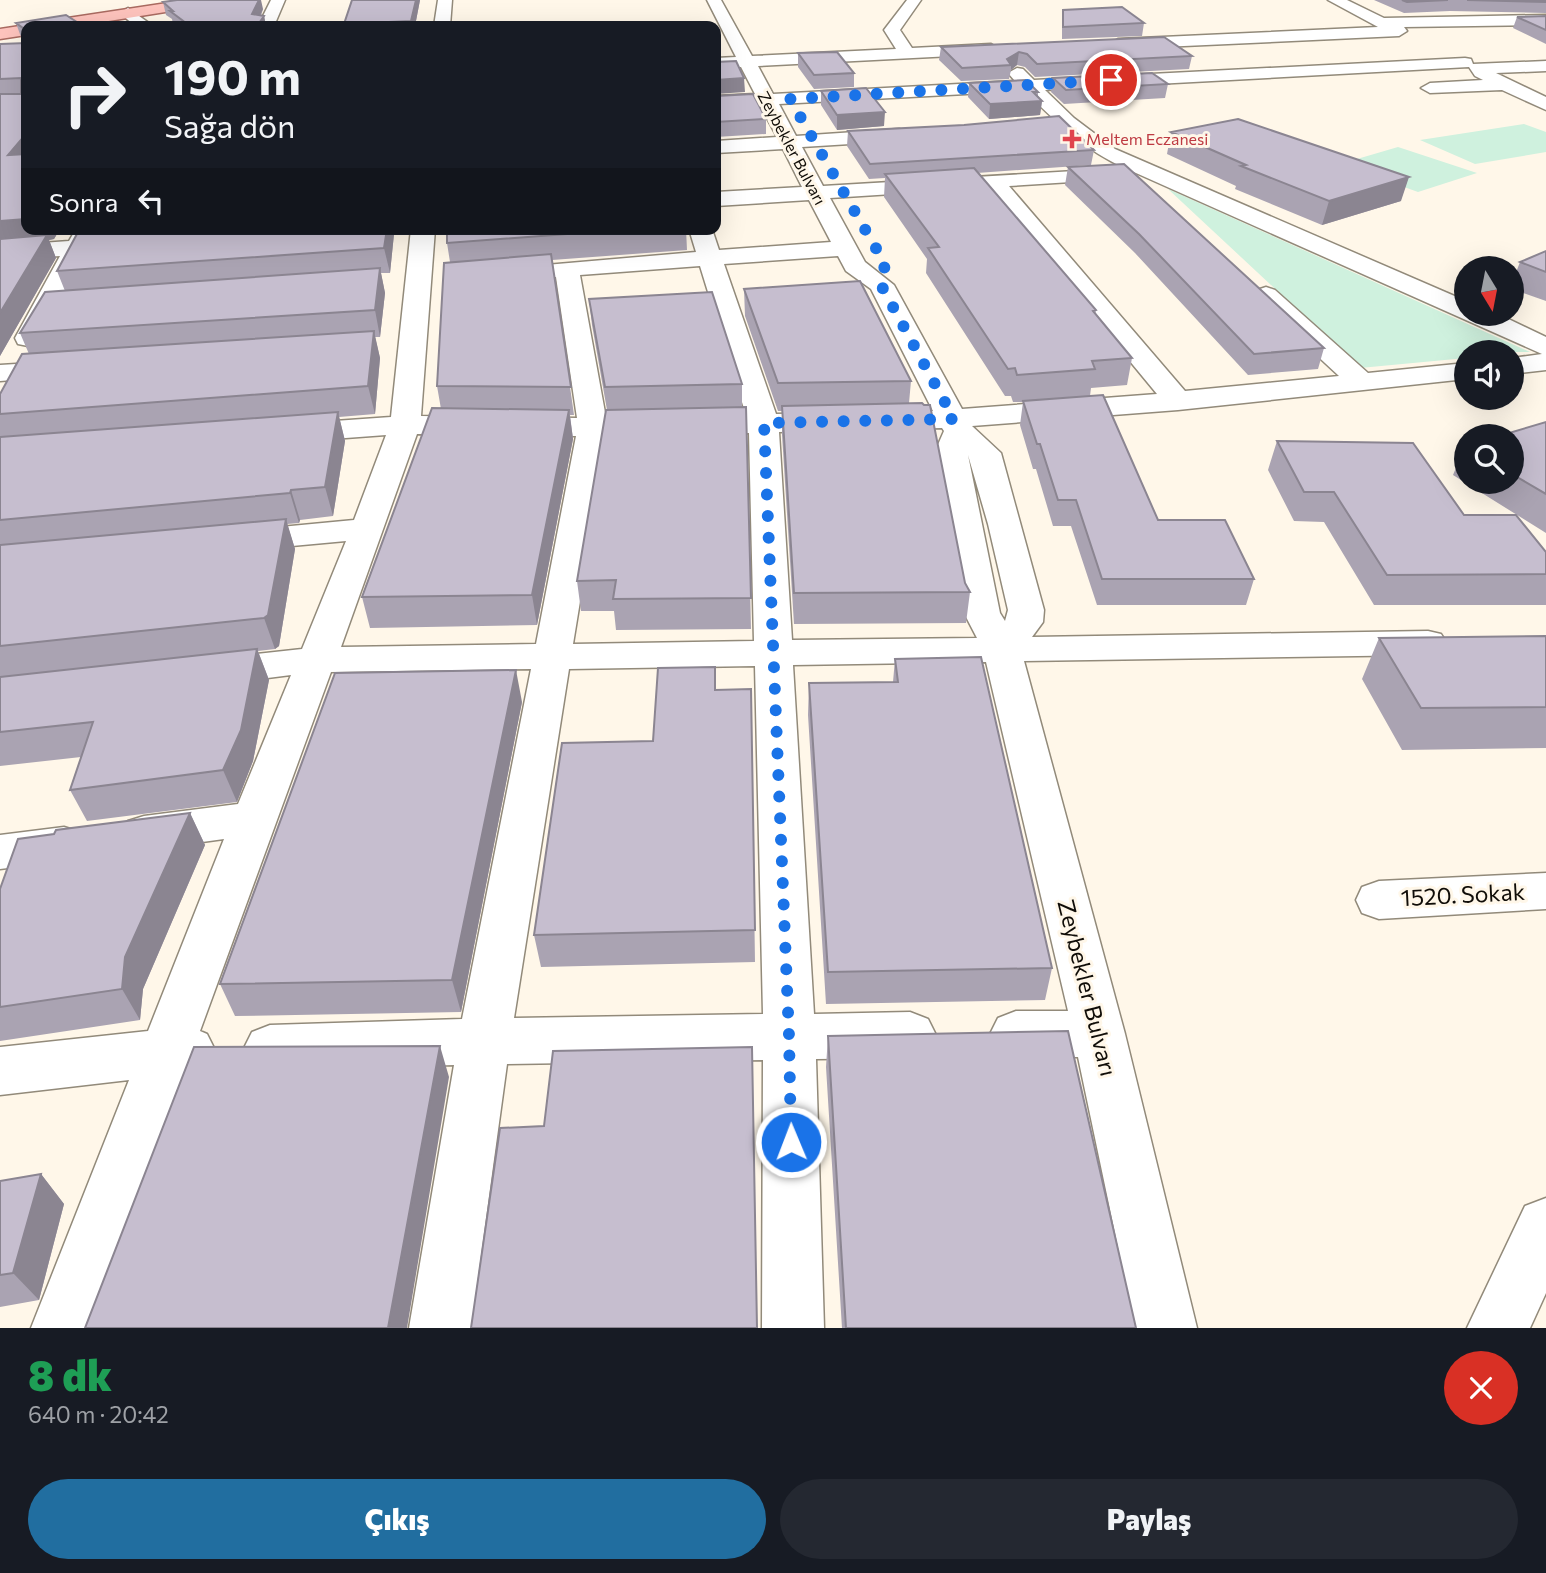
<!DOCTYPE html>
<html lang="tr">
<meta charset="utf-8">
<style>
:root{--surface:#171b24;--page:#242831;--text:#f1f3f6;--muted:#9ea1a6;--accent:#216ea0}
body{margin:0;font-family:Commissioner,sans-serif;background:var(--page);color:var(--text);height:100vh;display:flex;flex-direction:column;font-size:26px;white-space:nowrap}
*{box-sizing:border-box;margin:0}
p{font-size:23px;color:var(--muted)}
.icon{flex:none;width:38px;height:38px;fill:none;stroke:currentColor;stroke-width:2;stroke-linecap:round;stroke-linejoin:round}
.map{position:relative;height:1328px;overflow:hidden}
.side{display:flex;flex-direction:column;background:var(--surface);flex:1}
.side>*{flex:none}
.guide{position:absolute;left:21px;top:21px;width:700px;height:214px;border-radius:14px;box-shadow:0 7px 28px #0002;background:#171b24;color:var(--text);overflow:hidden}
.needle{width:46px;rotate:170deg}
.fabs{position:absolute;left:1454px;top:256px;display:grid;gap:14px}
.fabs a{display:grid;place-items:center;width:70px;height:70px;border-radius:50%;background:var(--surface);box-shadow:0 7px 28px #0002;font-size:35px}
.pin{position:absolute;display:grid;place-items:center;width:60px;height:60px;color:#fff;margin:-30px;border:4px solid #fff;border-radius:50%;box-shadow:0 2px 7px #0007}
.me{position:absolute;width:77px;margin:-38px;rotate:359deg;stroke-linejoin:round;filter:drop-shadow(0 0 5px #0008)}
.turn{display:flex;align-items:center;gap:24px;height:147px;padding:0 28px;font-size:32px}
.turn .icon{width:91px;height:91px;stroke-width:2.5}
.turn b{display:block;font-size:49px;line-height:60px}
.then{display:flex;align-items:center;height:66px;padding:0 28px;background:#0003;gap:14px;font-size:26px}
.round{display:grid;place-items:center;flex:none;width:74px;height:74px;border-radius:37px;background:var(--page)}
.summary{display:flex;align-items:center;justify-content:space-between;height:119px;padding:0 28px}
h1{font-size:42px;font-weight:800;line-height:52px;color:#1e9e55}
.action{display:flex;gap:14px;margin-top:auto;padding:14px 28px}
.action a{flex:1;height:80px;border-radius:42px;background:var(--accent);color:#fff;font-size:28px;font-weight:800;line-height:80px;text-align:center}
.action a+a{background:var(--page);color:var(--text)}
.map>svg:first-child{display:block}
</style>
<div class="map">
<svg width="1546" height="1328" viewBox="0 0 1546 1328">
<rect width="100%" height="100%" fill="#fff7e9"/>
<path fill="#cff1de" d="M1524,124L1546,132V152L1475,164L1420,140Z
M1398,147L1477,173L1418,192L1340,164Z
M1168,189L1530,352H1466V358L1360,368Z"/>
<g fill="none" stroke-linecap="round" stroke-linejoin="round">
<g stroke="#928a7a" stroke-width="3">
<path id="minor" d="M271,0H285L274,26H258Z
M438,0H452L450,26H434Z
M707,0H721L752,56L896,49L884,30L907,0H921L900,30L912,48L991,44L999,49L991,54L758,66L773,94L1015,81L1008,73L1017,68L1023,69L1034,80L1465,58L1471,59L1473,64L1546,61V71L1496,73L1546,97V110L1502,90L1430,93L1421,88L1430,83L1483,80L1475,76L1469,67L1045,90L1074,118L1115,149L1466,301V313H1496L1546,337V370L1512,374V358L1542,354L1127,169L1130,173L1126,177L1119,179L1009,186L1185,391L1339,376L1257,300L1253,295L1257,290L1266,287L1275,290L1368,373L1466,363V379L1178,410L972,426L1001,453L1044,610L1043,622L1032,637L1428,631L1441,634L1447,643L1441,652L1428,655L1024,661L1125,1034L1197,1328H1135L1078,1057H1016L998,1050L990,1034L998,1018L1016,1011H1068L986,662L793,665L814,1014L910,1012L928,1019L936,1035L928,1051L910,1058L816,1059L824,1328H762L763,1060L507,1064L471,1328H409L454,1065L270,1071L252,1064L244,1048L252,1032L270,1025L462,1019L531,669L331,672L200,1031L207,1034L215,1050L207,1066L184,1074L93,1328H31L129,1080L0,1095V1047L148,1031L224,839L144,850L128,845L122,833L128,821L144,816L238,804L291,675L212,685L198,681L193,672L198,663L212,659L302,649L346,541L238,551L226,548L221,541L226,534L238,531L354,520L386,435L292,442L281,439L277,433L281,427L292,424L391,417L411,229H435L421,416L577,418L556,277L534,276L531,271L534,266L696,252L689,229H712L719,250L831,242L809,200L716,206V192L802,187L783,149L716,153V141L777,137L760,105L716,108V96L755,94L741,67L716,68V58L736,57ZM1025,91C1056,122 1086,151 1125,168L823,186L802,147L899,141L906,139L909,135L906,131L899,129L796,136L779,104ZM987,188L1157,394L962,409L894,285L865,262L830,198ZM838,256L846,271L871,289L933,411L776,414L724,264ZM700,266L746,415L606,418L580,275ZM942,428L944,431L937,447L938,471L964,613L977,638L792,640L779,432ZM749,433L754,641L573,644L607,436ZM417,434L576,436L536,644L341,647ZM968,455L988,524L1008,610L1005,621L1000,613ZM755,666L763,1014L514,1018L569,669Z
M1328,0H1347L1384,18L1546,15V25L1404,27L1407,31L1399,36L1118,49L1110,44L1118,39L1378,27Z
M128,8L153,26H135L120,13Z
M76,229H92L96,234L93,239H128L132,244L128,249L85,254L38,344L28,346L18,344L15,338L60,256L0,260V246L69,241Z
M64,361L74,363L78,369L74,375L0,381V365Z
M64,827L80,832L86,844L80,856L64,861L0,869V835Z
M1546,873V909L1379,919L1362,913L1356,900L1362,887L1379,881Z
M1546,1198V1293L1530,1328H1467L1525,1206Z"/>
</g>
<g stroke="#aa6b61" stroke-width="3">
<path id="major" d="M187,0H223L216,4L77,26H40L48,21Z
M26,25L30,26H26V35L0,39V29Z"/>
</g>
<use href="#minor" fill="#fff" fill-rule="evenodd"/>
<use href="#major" fill="#fec4bd" fill-rule="evenodd"/>
</g>
<path fill="#aaa3b2" d="M420,0L415,26H344V24Z
M1374,0H1546V13L1450,11L1404,13Z
M163,2L263,9L261,16H264L266,26H176L173,24L172,19L166,15Z
M1063,10L1144,23L1142,36L1062,39V22Z
M1546,16V44L1513,28L1517,17Z
M16,23L26,26V229H60L54,239L49,240L56,258L0,356V44L26,43L22,40Z
M941,47L1192,56L1189,69L1035,77L1025,67L1017,65L1011,70L1009,79L961,81L939,60Z
M798,53L854,73V87L814,89L798,67Z
M1053,78L1168,84L1165,98L1064,104L1051,92Z
M969,83L1038,92V96L1042,101L1040,115L989,119L968,97Z
M821,91L884,126L837,130L821,105Z
M716,96L766,119V134L716,137Z
M848,131L1094,150L1091,165L977,173L1096,310L1095,314L1132,358L1127,385L1091,388L1090,396L1158,520L1254,579L1246,605H1097L1071,526H1053L1036,469H1033L1020,425L1023,402H1013L1011,396H1005L926,273L927,259L884,197L885,178L869,179L847,146Z
M1171,132L1401,201L1322,225L1235,189L1236,186L1167,154Z
M1068,167L1324,348L1318,369L1248,375L1135,253L1065,185Z
M447,229H686L687,250L552,260L574,415H570L573,439L537,625L370,628L362,597L441,409L437,386L450,262L447,243Z
M394,234L390,273H381L385,293L380,337H375L380,358L375,414L339,417L345,441L333,516L300,520L299,523L287,524L295,549L279,646L275,649L258,651L269,680L253,761L237,802L87,821L70,790L81,757L0,766V394L29,354L20,333L65,291L57,271Z
M1546,251V301L1512,289V283L1520,262Z
M744,289L911,381L909,403L965,583L970,592L966,623L794,624L782,435V411H778L745,316Z
M589,299L742,384V407H746L751,629L616,630L614,611H581L577,581L607,410L592,325Z
M1546,422V533L1453,475L1465,446H1466V481H1512V436Z
M1277,441L1464,515L1546,552V605H1374L1324,522L1294,521L1268,470Z
M1546,636V748L1402,750L1362,679L1379,638Z
M895,659L1052,968L1045,1000L826,1004L808,715L809,683L893,682Z
M751,689L755,962L541,967L534,935L653,741L716,690Z
M522,702L461,1012L235,1016L220,984Z
M190,813L205,845L143,989L140,1020L0,1041V889L54,834Z
M828,1036L1136,1328H842L826,1067Z
M41,1174L64,1204L39,1300L0,1307V1181Z"/>
<path fill="#8b8591" d="M259,0H261L263,9L255,26L252,14Z
M416,0H420L415,26H412L411,21Z
M264,16L266,26H257Z
M1019,52L1017,65L1011,70V65L1007,59Z
M744,78L745,92L716,94V80Z
M1042,101L1040,115L989,119L990,104Z
M885,112L884,126L837,130V115Z
M26,134V163L8,155Z
M1409,177L1401,201L1322,225L1329,201Z
M26,219V229H60L54,239L49,240L56,258L0,356V221Z
M387,229H393L394,234L390,273L384,248Z
M380,268L385,293L380,337L375,310Z
M374,331L380,358L375,414L368,386Z
M569,410L573,439L537,625L532,595Z
M338,412L345,441L333,516L325,487Z
M291,490L300,520L299,523L290,493Z
M286,519L295,549L279,646L275,649L264,618Z
M257,649L269,680L253,761L237,802L223,770Z
M516,670L522,702L461,1012L452,980Z
M190,813L205,845L143,989L140,1020L122,989L125,957Z
M440,1046L449,1077L407,1328H388Z
M41,1174L64,1204L39,1300L13,1273Z"/>
<path fill="#c6becf" stroke="#8b8591" stroke-width="2" d="M177,0H259L252,14L264,16L257,26H190L170,11H173L163,2Z
M352,0H416L411,21L344,24Z
M1402,0H1448L1407,2Z
M1467,0H1546V2Z
M1122,7L1144,23L1063,27V10Z
M66,15L83,26H26V30L16,23Z
M1546,16V30L1517,17Z
M1164,37L1192,56L1037,64L1027,54L1019,52L1007,59L1011,65L962,68L941,47Z
M26,43V134L8,155L26,154V219L0,221V94H21V78L0,79V44Z
M837,52L854,73L814,75L798,53Z
M736,61L744,78L716,80V62Z
M1152,73L1168,84L1066,90L1053,78Z
M1026,80L1038,92H1033L1042,101L990,104L969,83Z
M866,88L885,112L837,115L821,91Z
M753,94L766,119L716,122V96Z
M1059,116L1094,150L870,164L848,131L964,125Z
M1238,119L1409,177L1329,201L1241,166L1246,165L1171,132Z
M1124,164L1324,348L1254,354L1139,234L1068,167Z
M974,168L1096,310L1093,311L1132,358L1092,361L1095,369L1017,375L1015,368L1008,369L928,248L939,247L885,174Z
M113,229H387L384,248L57,271L78,232Z
M447,229H633L447,243Z
M47,235L0,313V239Z
M1546,251V272L1520,262Z
M551,254L571,387L437,386L444,263Z
M380,268L375,310L20,333L45,292Z
M860,281L911,381L778,383L744,289Z
M712,292L742,384L605,387L589,299Z
M374,331L368,386L0,414V394L22,354Z
M1103,395L1158,520H1225L1254,579H1102L1076,500H1058L1040,444H1037L1023,401Z
M922,403L924,405H930L965,583L970,592L794,593L782,406Z
M746,407L751,598L613,599L616,580L577,581L606,410Z
M432,408L569,410L532,595L362,597Z
M338,412L325,487L291,490L290,493L0,520V437Z
M1546,422V494L1512,474V436H1499Z
M1277,441L1413,443L1464,515H1516L1546,552V574L1387,575L1334,492H1304Z
M286,519L268,615L264,618L0,646V545Z
M1546,636V707L1421,708L1379,638Z
M257,649L241,730L223,770L70,790L93,722L0,732V677Z
M981,657L1052,968L828,972L809,683L898,682L895,659Z
M715,667V690L751,689L755,930L534,935L562,743L653,741L658,668Z
M516,670L452,980L220,984L335,673Z
M190,813L125,957L122,989L0,1007V889L18,839L54,834L56,830Z
M1068,1031L1136,1328H846L828,1036Z
M440,1046L388,1328H85L194,1047Z
M752,1047L757,1328H471L500,1128L544,1126L553,1051Z
M41,1174L13,1273L0,1275V1181Z"/>
<g fill="none" stroke-linecap="round" stroke-linejoin="round">
<path stroke="#1a73e8" stroke-width="12" stroke-dasharray="0 21.6" d="M791,1142L789,1036L764,423L954,419L881,285L885,264L790,99L1111,80"/>
</g>
<path fill="#e0444e" stroke="#fff7e9" stroke-width="2.5" d="M1068.5 128.5h7v7h7v7h-7v7h-7v-7h-7v-7h7z"/>
<g text-anchor="middle" stroke-width="6" stroke-linejoin="round" paint-order="stroke">
<g font-size="16" fill="#be3a42" stroke="#fff7e9" text-anchor="start">
<text x="1086" y="145">Meltem Eczanesi</text>
</g>
<g font-size="16" fill="#100d08" stroke="#fff7e9">
<text transform="translate(792 148) rotate(62)" y="6">Zeybekler Bulvarı</text>
</g>
<g font-size="23" fill="#100d08" stroke="#fff7e9">
<text transform="translate(1463 895) rotate(-3)" y="8">1520. Sokak</text>
<text transform="translate(1087 988) rotate(76)" y="8">Zeybekler Bulvarı</text>
</g>
</g>
</svg>
<div class="fabs">
<a><svg class="needle" viewBox="-14 -14 28 28"><path d="M0-13l5 13h-10z" fill="#e53935"/><path d="M0 13l5-13h-10z" fill="#9ea1a6"/></svg></a>
<a><svg class="icon" aria-label="sound" viewBox="0 0 24 24"><path d="M4 9h4l5-4v14l-5-4H4zM17 9q2 3 0 6"/></svg></a>
<a><svg class="icon" aria-label="search" viewBox="0 0 24 24"><circle cx="10" cy="10" r="6"/><path d="M15 15l6 6"/></svg></a>
</div>
<div class="pin" style="left:1111px;top:80px;background:#d93025"><svg class="icon" aria-label="arrive" viewBox="0 0 24 24"><path d="M6 21V4h12l-3 4 3 4H6"/></svg></div>
<svg class="me" style="left:791px;top:1142px" viewBox="-20 -20 40 40"><circle r="17" fill="#1a73e8" stroke="#fff" stroke-width="3"/><path d="M0-11L8 9 0 5-8 9z" fill="#fff"/></svg>
<div class="guide">
<div class="turn"><svg class="icon" aria-label="right" viewBox="0 0 24 24"><path d="M7 20v-9h11M14 6l5 5-5 5"/></svg><div><b>190 m</b>Sağa dön</div></div>
<div class="then">Sonra<svg class="icon" aria-label="left" viewBox="0 0 24 24"><path d="M17 20v-9H6M10 6l-5 5 5 5"/></svg></div>
</div>
</div>
<section class="side">
<div class="summary"><div><h1>8 dk</h1><p>640 m · 20:42</p></div><a class="round" style="background:#d93025;color:#fff"><svg class="icon" aria-label="close" viewBox="0 0 24 24"><path d="M6 6l12 12M18 6L6 18"/></svg></a></div>
<div class="action"><a>Çıkış</a><a>Paylaş</a></div>
</section>
